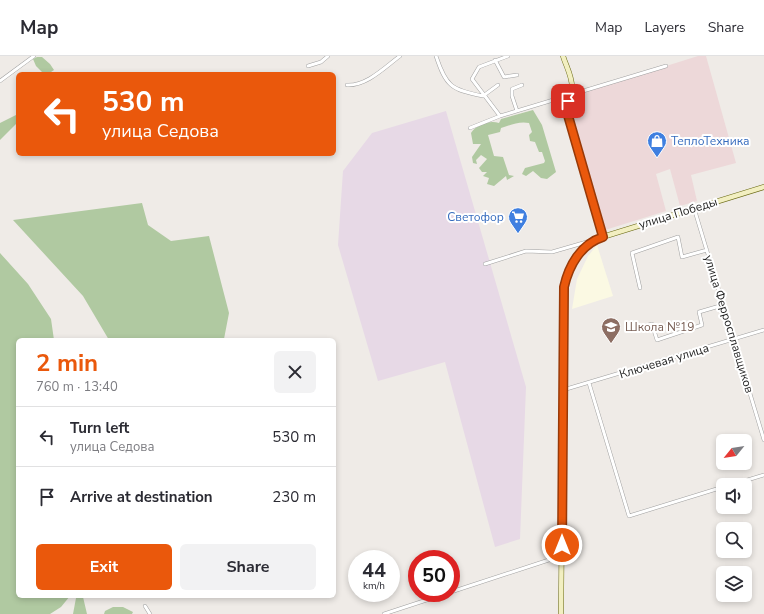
<!DOCTYPE html>
<meta charset="utf-8">
<style>
:root{--surface:#fff;--page:#f2f2f3;--text:#2b2b33;--muted:#7c7c81;--line:#e1e1e2;--accent:#ea580c}
body{margin:0;font-family:"Nunito Sans",sans-serif;background:var(--page);color:var(--text);height:100vh;display:flex;flex-direction:column;font-size:15px;white-space:nowrap}
*{box-sizing:border-box;margin:0}
p{font-size:13px;color:var(--muted)}
.icon{flex:none;width:22px;height:22px;fill:none;stroke:currentColor;stroke-width:2;stroke-linecap:round;stroke-linejoin:round}
.map{position:relative;flex:1;overflow:hidden}
.drawer{position:absolute;left:16px;top:282px;width:320px;height:260px;display:flex;flex-direction:column;background:var(--surface);border-radius:6px;box-shadow:0 2px 6px #0003}
.drawer>*{flex:none}
.guide{position:absolute;left:16px;top:16px;width:320px;height:84px;border-radius:6px;box-shadow:0 2px 6px #0003;background:#ea580c;color:#fff;overflow:hidden}
.needle{width:26px;rotate:240deg}
.controls{position:absolute;left:716px;top:378px;display:grid;gap:8px}
.controls a{display:grid;place-items:center;width:36px;height:36px;border-radius:6px;background:var(--surface);box-shadow:0 2px 6px #0003;font-size:20px}
.speed{position:absolute;left:348px;top:494px;display:flex;gap:8px;font-size:20px;font-weight:700;text-align:center}
.speed>*{display:grid;place-content:center;width:52px;height:52px;border-radius:50%;background:var(--surface);box-shadow:0 2px 6px #0003;line-height:1}
.speed small{font-size:10px;font-weight:400}
.speed .limit{border:6px solid #d22;background:#fff;color:#111}
.pin{position:absolute;display:grid;place-items:center;width:34px;height:34px;color:#fff;margin:-17px;border-radius:8px;box-shadow:0 2px 6px #0006}
.me{position:absolute;width:44px;margin:-22px;rotate:0deg;stroke-linejoin:round;filter:drop-shadow(0 0 3px #0008)}
.turn{display:flex;align-items:center;gap:14px;height:84px;padding:0 20px;font-size:18px}
.turn .icon{width:52px;height:52px;stroke-width:2.5}
.turn b{display:block;font-size:28px;line-height:34px}
.round{display:grid;place-items:center;flex:none;width:42px;height:42px;border-radius:6px;background:var(--page)}
.overview{display:flex;align-items:center;justify-content:space-between;height:68px;padding:0 20px}
h1{font-size:24px;font-weight:700;line-height:30px;color:var(--accent)}
.cta{display:flex;gap:8px;margin-top:auto;padding:8px 20px}
.cta a{flex:1;height:46px;border-radius:6px;background:var(--accent);color:#fff;font-size:16px;font-weight:700;line-height:46px;text-align:center}
.cta a+a{background:var(--page);color:var(--text)}
ul{padding:0;list-style:none}
li{display:flex;align-items:center;gap:12px;height:60px;padding:0 20px;border-top:1px solid var(--line)}
li div{flex:1}
li b{display:block;font-size:15px}
li em{font-style:normal}
header{display:flex;align-items:center;gap:24px;box-sizing:border-box;height:56px;padding:0 20px;background:var(--surface);border-bottom:1px solid var(--line)}
header strong{font-size:19px}
nav{display:flex;gap:22px;margin-inline-start:auto;font-size:14px}
.map>svg:first-child{display:block}
</style>
<header>
<strong>Map</strong>
<nav><a>Map</a><a>Layers</a><a>Share</a></nav>
</header>
<div class="map">
<svg width="764" height="558" viewBox="0 0 764 558">
<rect width="100%" height="100%" fill="#efebe7"/>
<path fill="#edd8d9" d="M698,0H706L736,107L691,119L697,145L680,150L670,113L656,118L666,155L605,174L571,57L577,38Z"/>
<path fill="#e7d9e6" d="M446,55L526,331L520,483L495,491L445,306L378,325L338,189L343,115L372,77Z"/>
<path fill="#fbf9e3" d="M597,189L613,240L572,253L577,223L588,200Z"/>
<path fill="#b0c9a1" d="M37,1H42L50,8L54,14L48,18H44L36,10L33,3Z
M533,54L542,69L556,116L547,123L541,122L533,115L526,120L522,118L525,112L544,107L545,105L542,96H539L535,86L530,85L529,79L532,76L529,67C519,65 511,69 501,72L500,76L488,79L494,100L503,101L509,119L514,120L507,124L506,120L494,130L487,128L489,122L483,120L487,116H482L479,112L487,103L481,99L476,104L477,108L473,107L472,101L481,88H473L471,77C477,68 490,64 499,67L501,63Z
M18,58V66L0,84V67Z
M142,147L148,169L171,185L209,180L229,257L224,283L109,284L83,240L13,164Z
M0,197L28,228L51,263L54,284H18V540H70L61,551L50,558H0Z
M83,541L87,558H73L76,542Z
M113,551H123L133,556L132,558H104L105,555Z"/>
<g fill="none" stroke-linecap="round" stroke-linejoin="round">
<g stroke="#a0a0a0" stroke-width="4">
<path id="street" d="M436,0C446,30 451,34 483,40
M495,4L504,21L517,19
M308,10L321,6L328,0
M0,25L34,0
M347,29C367,30 385,11 400,0
M483,40L498,29
M517,55L512,40V33L522,29
M500,60L472,23L479,11L508,0
M470,72L500,60L666,10
M694,152L764,384
M485,208L526,195L552,196L590,185
M640,232L632,197L678,181L682,201L707,194
M631,274L652,268L657,284L702,269L699,256L723,249
M589,327L629,460L723,431
M563,334L764,274
M731,429L764,419
M451,536L561,500
M145,550L150,558
M384,558L448,537"/>
</g>
<g stroke="#696913" stroke-width="5.5">
<path id="secondary" d="M563,0C566,10 572,20 572,31C571,39 568,47 567,56L603,181
M561,558L564,242C565,220 574,193 596,183L764,131"/>
</g>
<use href="#street" stroke="#fff" stroke-width="3"/>
<use href="#secondary" stroke="#f2efc1" stroke-width="4.5"/>
</g>
<g fill="none" stroke-linecap="round" stroke-linejoin="round">
<g stroke="#983908" stroke-width="10">
<path id="route" d="M562,489L564,231C569,209 581,188 603,181L567,56L568,45"/>
</g>
<use href="#route" stroke="#ea580c" stroke-width="7"/>
</g>
<defs>
<g id="shop-pin" transform="scale(1)"><path d="M0 17L-7.5 6A9.5 9.5 0 1 1 7.5 6Z" fill="#3f7fe0" stroke="#fff"/><path d="M-5-2.5h2.3a2.7 3.5 0 0 1 5.4 0H5L5.5 6h-11ZM-1.5-2.5h3a1.5 2.3 0 0 0-3 0Z" fill="#fff"/></g>
<g id="supermarket-pin" transform="scale(1)"><path d="M0 17L-7.5 6A9.5 9.5 0 1 1 7.5 6Z" fill="#3f7fe0" stroke="#fff"/><path d="M-6-5.5h2.5l.6 2H6L4.5 2H-2.5L-4.4-4H-6ZM-1.5 3.2a1.3 1.3 0 1 0 .1 0ZM3 3.2a1.3 1.3 0 1 0 .1 0Z" fill="#fff"/></g>
<g id="school-pin" transform="scale(1)"><path d="M0 17L-7.5 6A9.5 9.5 0 1 1 7.5 6Z" fill="#8d6e63" stroke="#fff"/><path d="M0-5L7-2L0 1L-7-2ZM-4 1L0 2.5L4 1V4Q0 6-4 4Z" fill="#fff"/></g>
</defs>
<g fill-rule="evenodd">
<use href="#shop-pin" x="657" y="85"/>
<use href="#supermarket-pin" x="518" y="161"/>
<use href="#school-pin" x="611" y="271"/>
</g>
<g text-anchor="middle" stroke-width="4" stroke-linejoin="round" paint-order="stroke">
<g font-size="12" fill="#366cbe" stroke="#fff" text-anchor="start">
<text x="671" y="89">ТеплоТехника</text>
<text x="504" y="165" text-anchor="end">Светофор</text>
</g>
<g font-size="12" fill="#1f1f1f" stroke="#fff">
<text transform="translate(678 157) rotate(-17)" y="4">улица Победы</text>
<text transform="translate(729 268) rotate(73)" y="4">улица Ферросплавщиков</text>
<text transform="translate(664 305) rotate(-17)" y="4">Ключевая улица</text>
</g>
<g font-size="12" fill="#785e54" stroke="#fff" text-anchor="start">
<text x="625" y="275">Школа №19</text>
</g>
</g>
</svg>
<div class="controls">
<a><svg class="needle" viewBox="-14 -14 28 28"><path d="M0-13l5 13h-10z" fill="#e53935"/><path d="M0 13l5-13h-10z" fill="#7c7c81"/></svg></a>
<a><svg class="icon" aria-label="sound" viewBox="0 0 24 24"><path d="M4 9h4l5-4v14l-5-4H4zM17 9q2 3 0 6"/></svg></a>
<a><svg class="icon" aria-label="search" viewBox="0 0 24 24"><circle cx="10" cy="10" r="6"/><path d="M15 15l6 6"/></svg></a>
<a><svg class="icon" aria-label="layers" viewBox="0 0 24 24"><path d="M12 4l9 5-9 5-9-5zM3 14l9 5 9-5"/></svg></a>
</div>
<div class="speed"><div>44<small>km/h</small></div><div class="limit">50</div></div>
<div class="pin" style="left:568px;top:45px;background:#d93025"><svg class="icon" aria-label="arrive" viewBox="0 0 24 24"><path d="M6 21V4h12l-3 4 3 4H6"/></svg></div>
<svg class="me" style="left:562px;top:489px" viewBox="-20 -20 40 40"><circle r="17" fill="#ea580c" stroke="#fff" stroke-width="3"/><path d="M0-11L8 9 0 5-8 9z" fill="#fff"/></svg>
<div class="guide">
<div class="turn"><svg class="icon" aria-label="left" viewBox="0 0 24 24"><path d="M17 20v-9H6M10 6l-5 5 5 5"/></svg><div><b>530 m</b>улица Седова</div></div>
</div>
<section class="drawer">
<div class="overview"><div><h1>2 min</h1><p>760 m · 13:40</p></div><a class="round"><svg class="icon" aria-label="close" viewBox="0 0 24 24"><path d="M6 6l12 12M18 6L6 18"/></svg></a></div>
<ul>
<li><svg class="icon" aria-label="left" viewBox="0 0 24 24"><path d="M17 20v-9H6M10 6l-5 5 5 5"/></svg><div><b>Turn left</b><p>улица Седова</p></div><em>530 m</em></li>
<li><svg class="icon" aria-label="arrive" viewBox="0 0 24 24"><path d="M6 21V4h12l-3 4 3 4H6"/></svg><div><b>Arrive at destination</b></div><em>230 m</em></li>
</ul>
<div class="cta"><a>Exit</a><a>Share</a></div>
</section>
</div>
